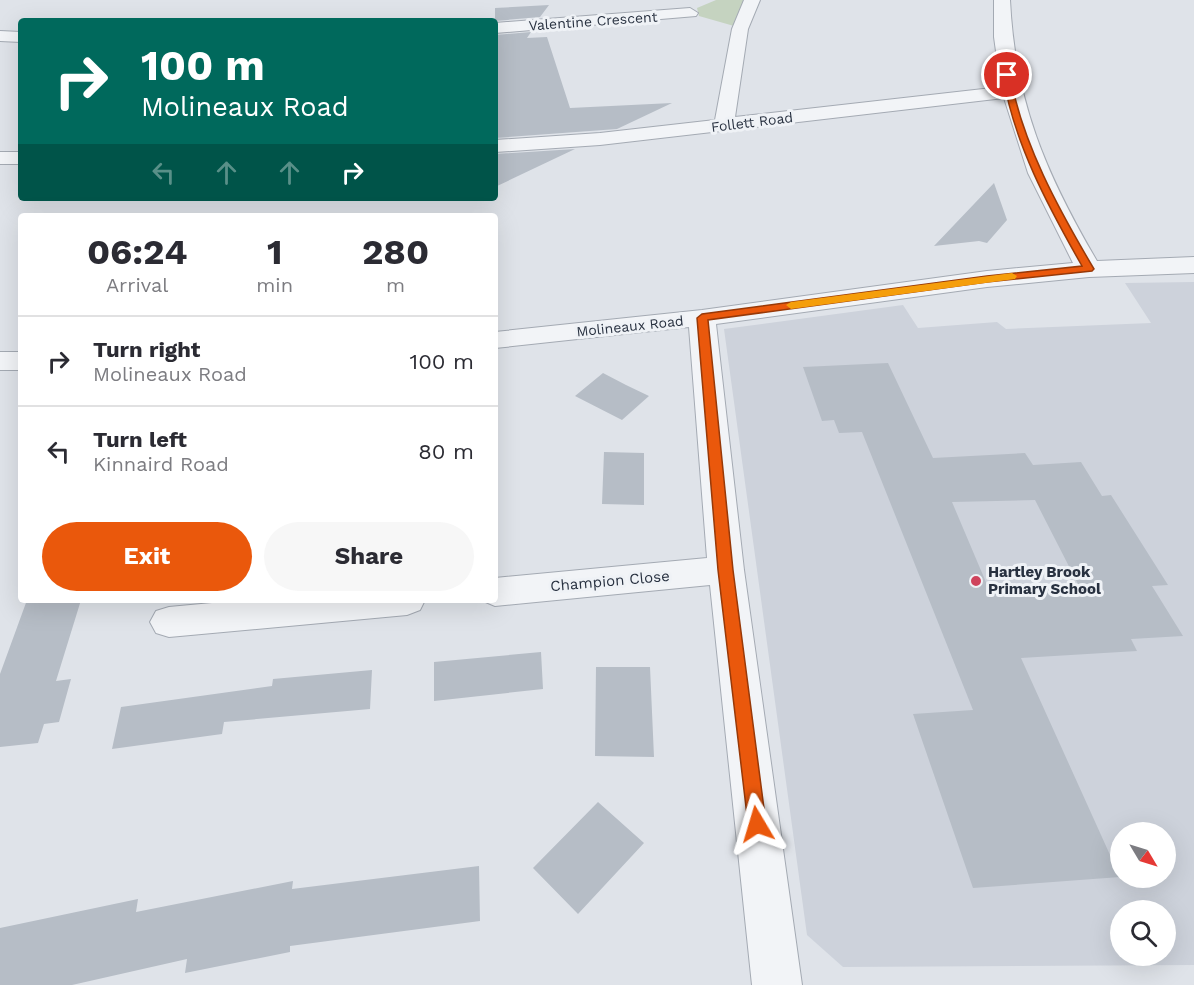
<!DOCTYPE html>
<style>
:root{--surface:#fff;--page:#f7f7f7;--text:#2b2b33;--muted:#7c7c81;--line:#e1e1e2;--accent:#ea580c}
body{margin:0;font-family:"Work Sans",sans-serif;background:var(--page);color:var(--text);height:100vh;display:flex;flex-direction:column;font-size:22px;white-space:nowrap}
*{box-sizing:border-box;margin:0}
p{font-size:20px;color:var(--muted)}
.icon{flex:none;width:33px;height:33px;fill:none;stroke:currentColor;stroke-width:2;stroke-linecap:round;stroke-linejoin:round}
.map{position:relative;flex:1;overflow:hidden}
.side{position:absolute;left:18px;top:213px;width:480px;height:390px;display:flex;flex-direction:column;background:var(--surface);border-radius:6px;box-shadow:0 6px 24px #0002}
.side>*{flex:none}
.hud{position:absolute;left:18px;top:18px;width:480px;height:183px;border-radius:6px;box-shadow:0 6px 24px #0002;background:#00695c;color:#fff;overflow:hidden}
.needle{width:39px;rotate:128deg}
.controls{position:absolute;left:1110px;top:822px;display:grid;gap:12px}
.controls a{display:grid;place-items:center;width:66px;height:66px;border-radius:50%;background:var(--surface);box-shadow:0 6px 24px #0002;font-size:30px}
.pin{position:absolute;display:grid;place-items:center;width:51px;height:51px;color:#fff;margin:-26px;border:3px solid #fff;border-radius:50%;box-shadow:0 2px 6px #0007}
.me{position:absolute;width:66px;margin:-33px;rotate:353deg;stroke-linejoin:round;filter:drop-shadow(0 0 4px #0008)}
.turn{display:flex;align-items:center;gap:21px;height:126px;padding:0 24px;font-size:27px}
.turn .icon{width:78px;height:78px;stroke-width:2.5}
.turn b{display:block;font-size:42px;line-height:51px}
.lanes{display:flex;align-items:center;height:57px;padding:0 24px;background:#0003;justify-content:center;gap:30px;direction:ltr}
.lanes .off{opacity:.35}
.eta{display:flex;justify-content:space-evenly;align-items:center;height:102px;text-align:center}
.eta b{font-size:36px;font-weight:700;line-height:42px}
.button{display:flex;gap:12px;margin-top:auto;padding:12px 24px}
.button a{flex:1;height:69px;border-radius:36px;background:var(--accent);color:#fff;font-size:24px;font-weight:700;line-height:69px;text-align:center}
.button a+a{background:var(--page);color:var(--text)}
ul{padding:0;list-style:none}
li{display:flex;align-items:center;gap:18px;height:90px;padding:0 24px;border-top:2px solid var(--line)}
li div{flex:1}
li b{display:block;font-size:22px}
li em{font-style:normal}
.map>svg:first-child{display:block}
</style>
<div class="map">
<svg width="1194" height="985" viewBox="0 0 1194 985">
<rect width="100%" height="100%" fill="#dfe3e9"/>
<path fill="#cdd2db" fill-rule="evenodd" d="M1194,282V965L843,967L807,935L724,329L903,305L918,328L997,322L1006,329L1151,323L1125,283ZM1120,832H1166V878H1120ZM1120,910H1166V956H1120Z"/>
<path fill="#c5d3c0" d="M716,0H745L734,26L699,16L697,8Z"/>
<path fill="#b6bdc6" fill-rule="evenodd" d="M549,5L540,17L495,21V8Z
M531,32L527,38L547,37L570,108L672,103L617,129L495,138V35Z
M575,149L495,187V154Z
M994,183L1007,220L987,243L979,241L934,246Z
M888,363L933,458L1025,453L1033,465L1081,462L1102,496L1111,495L1168,585L1152,586L1183,636L1131,639L1137,651L1021,658L1120,877L973,888L913,714L973,710L862,432L839,433L834,420L822,421L803,367ZM1035,500L1078,584L988,587L952,502Z
M603,373L626,385L649,396L622,420L575,396Z
M604,452L644,453V505L602,504Z
M27,600H81L56,681L71,679L59,722L44,724L38,743L0,747V674Z
M541,652L543,689L434,701V662Z
M596,667H650L654,757L595,756Z
M372,670L370,709L224,722L222,734L112,749L121,707L272,686L273,679Z
M598,802L644,843L578,914L533,868Z
M479,866L480,921L290,946V952L185,973L187,959L72,985H0V928L138,899L136,912L293,881L292,889Z"/>
<g fill="none" stroke-linecap="round" stroke-linejoin="round">
<g stroke="#a4aab3" stroke-width="2">
<path id="minor" d="M744,0H760L748,29L735,117L1001,87L994,37V0H1010C1015,102 1046,174 1097,261L1194,257V273L1089,277L987,287L716,324L744,570L802,985H752L710,585L495,606L481,600H495V578L707,558L689,327L495,348V332L702,310L987,271L1073,263L1028,173L1004,98L600,145L495,152V140L600,133L715,120L732,29Z
M690,8L698,13L696,16L495,33V23Z
M0,31L21,32V42L0,41Z
M0,152H21V164H0Z
M0,352H21V370H0Z
M244,600H425L420,610L407,615L169,637L156,633L150,622L156,611L169,607Z"/>
</g>
<use href="#minor" fill="#f2f4f7" fill-rule="evenodd"/>
</g>
<path fill="#ea580c" stroke="#983908" stroke-width="1.5" d="M1007,72L1010,75C1022,143 1059,210 1094,269L1092,271L987,282L708,320L733,570L766,824L764,830L757,833L751,830L748,824L718,570L697,318L702,314L987,276L1082,266C1049,208 1013,142 1003,75Z"/>
<path fill="#f59e0b" d="M1012,273L1017,276L1015,279L791,309L786,305L791,302Z"/>
<circle fill="#cf435c" stroke="#eff2f6" stroke-width="2" cx="976" cy="581" r="6"/>
<g text-anchor="middle" stroke-width="6" stroke-linejoin="round" paint-order="stroke">
<g font-size="14" fill="#283140" stroke="#eff2f6">
<text transform="translate(593 21) rotate(-4)" y="5">Valentine Crescent</text>
<text transform="translate(752 122) rotate(-7)" y="5">Follett Road</text>
<text transform="translate(630 326) rotate(-6)" y="5">Molineaux Road</text>
</g>
<g font-size="15" font-weight="bold" fill="#283140" stroke="#eff2f6" text-anchor="start">
<text x="988" y="577">Hartley Brook<tspan x="988" dy="17">Primary School</tspan></text>
</g>
<g font-size="15" fill="#283140" stroke="#eff2f6">
<text transform="translate(610 581) rotate(-5)" y="5">Champion Close</text>
</g>
</g>
</svg>
<div class="controls">
<a><svg class="needle" viewBox="-14 -14 28 28"><path d="M0-13l5 13h-10z" fill="#e53935"/><path d="M0 13l5-13h-10z" fill="#7c7c81"/></svg></a>
<a><svg class="icon" aria-label="search" viewBox="0 0 24 24"><circle cx="10" cy="10" r="6"/><path d="M15 15l6 6"/></svg></a>
</div>
<div class="pin" style="left:1007px;top:75px;background:#d93025"><svg class="icon" aria-label="arrive" viewBox="0 0 24 24"><path d="M6 21V4h12l-3 4 3 4H6"/></svg></div>
<svg class="me" style="left:757px;top:824px" viewBox="-20 -20 40 40"><path d="M0-17L14 15 0 8-14 15z" fill="#ea580c" stroke="#fff" stroke-width="4"/></svg>
<div class="hud">
<div class="turn"><svg class="icon" aria-label="right" viewBox="0 0 24 24"><path d="M7 20v-9h11M14 6l5 5-5 5"/></svg><div><b>100 m</b>Molineaux Road</div></div>
<div class="lanes"><svg class="icon off" aria-label="left" viewBox="0 0 24 24"><path d="M17 20v-9H6M10 6l-5 5 5 5"/></svg><svg class="icon off" aria-label="ahead" viewBox="0 0 24 24"><path d="M12 20V5M6 11l6-6 6 6"/></svg><svg class="icon off" aria-label="ahead" viewBox="0 0 24 24"><path d="M12 20V5M6 11l6-6 6 6"/></svg><svg class="icon" aria-label="right" viewBox="0 0 24 24"><path d="M7 20v-9h11M14 6l5 5-5 5"/></svg></div>
</div>
<section class="side">
<div class="eta">
<div><b>06:24</b><p>Arrival</p></div>
<div><b>1</b><p>min</p></div>
<div><b>280</b><p>m</p></div>
</div>
<ul>
<li><svg class="icon" aria-label="right" viewBox="0 0 24 24"><path d="M7 20v-9h11M14 6l5 5-5 5"/></svg><div><b>Turn right</b><p>Molineaux Road</p></div><em>100 m</em></li>
<li><svg class="icon" aria-label="left" viewBox="0 0 24 24"><path d="M17 20v-9H6M10 6l-5 5 5 5"/></svg><div><b>Turn left</b><p>Kinnaird Road</p></div><em>80 m</em></li>
</ul>
<div class="button"><a>Exit</a><a>Share</a></div>
</section>
</div>
